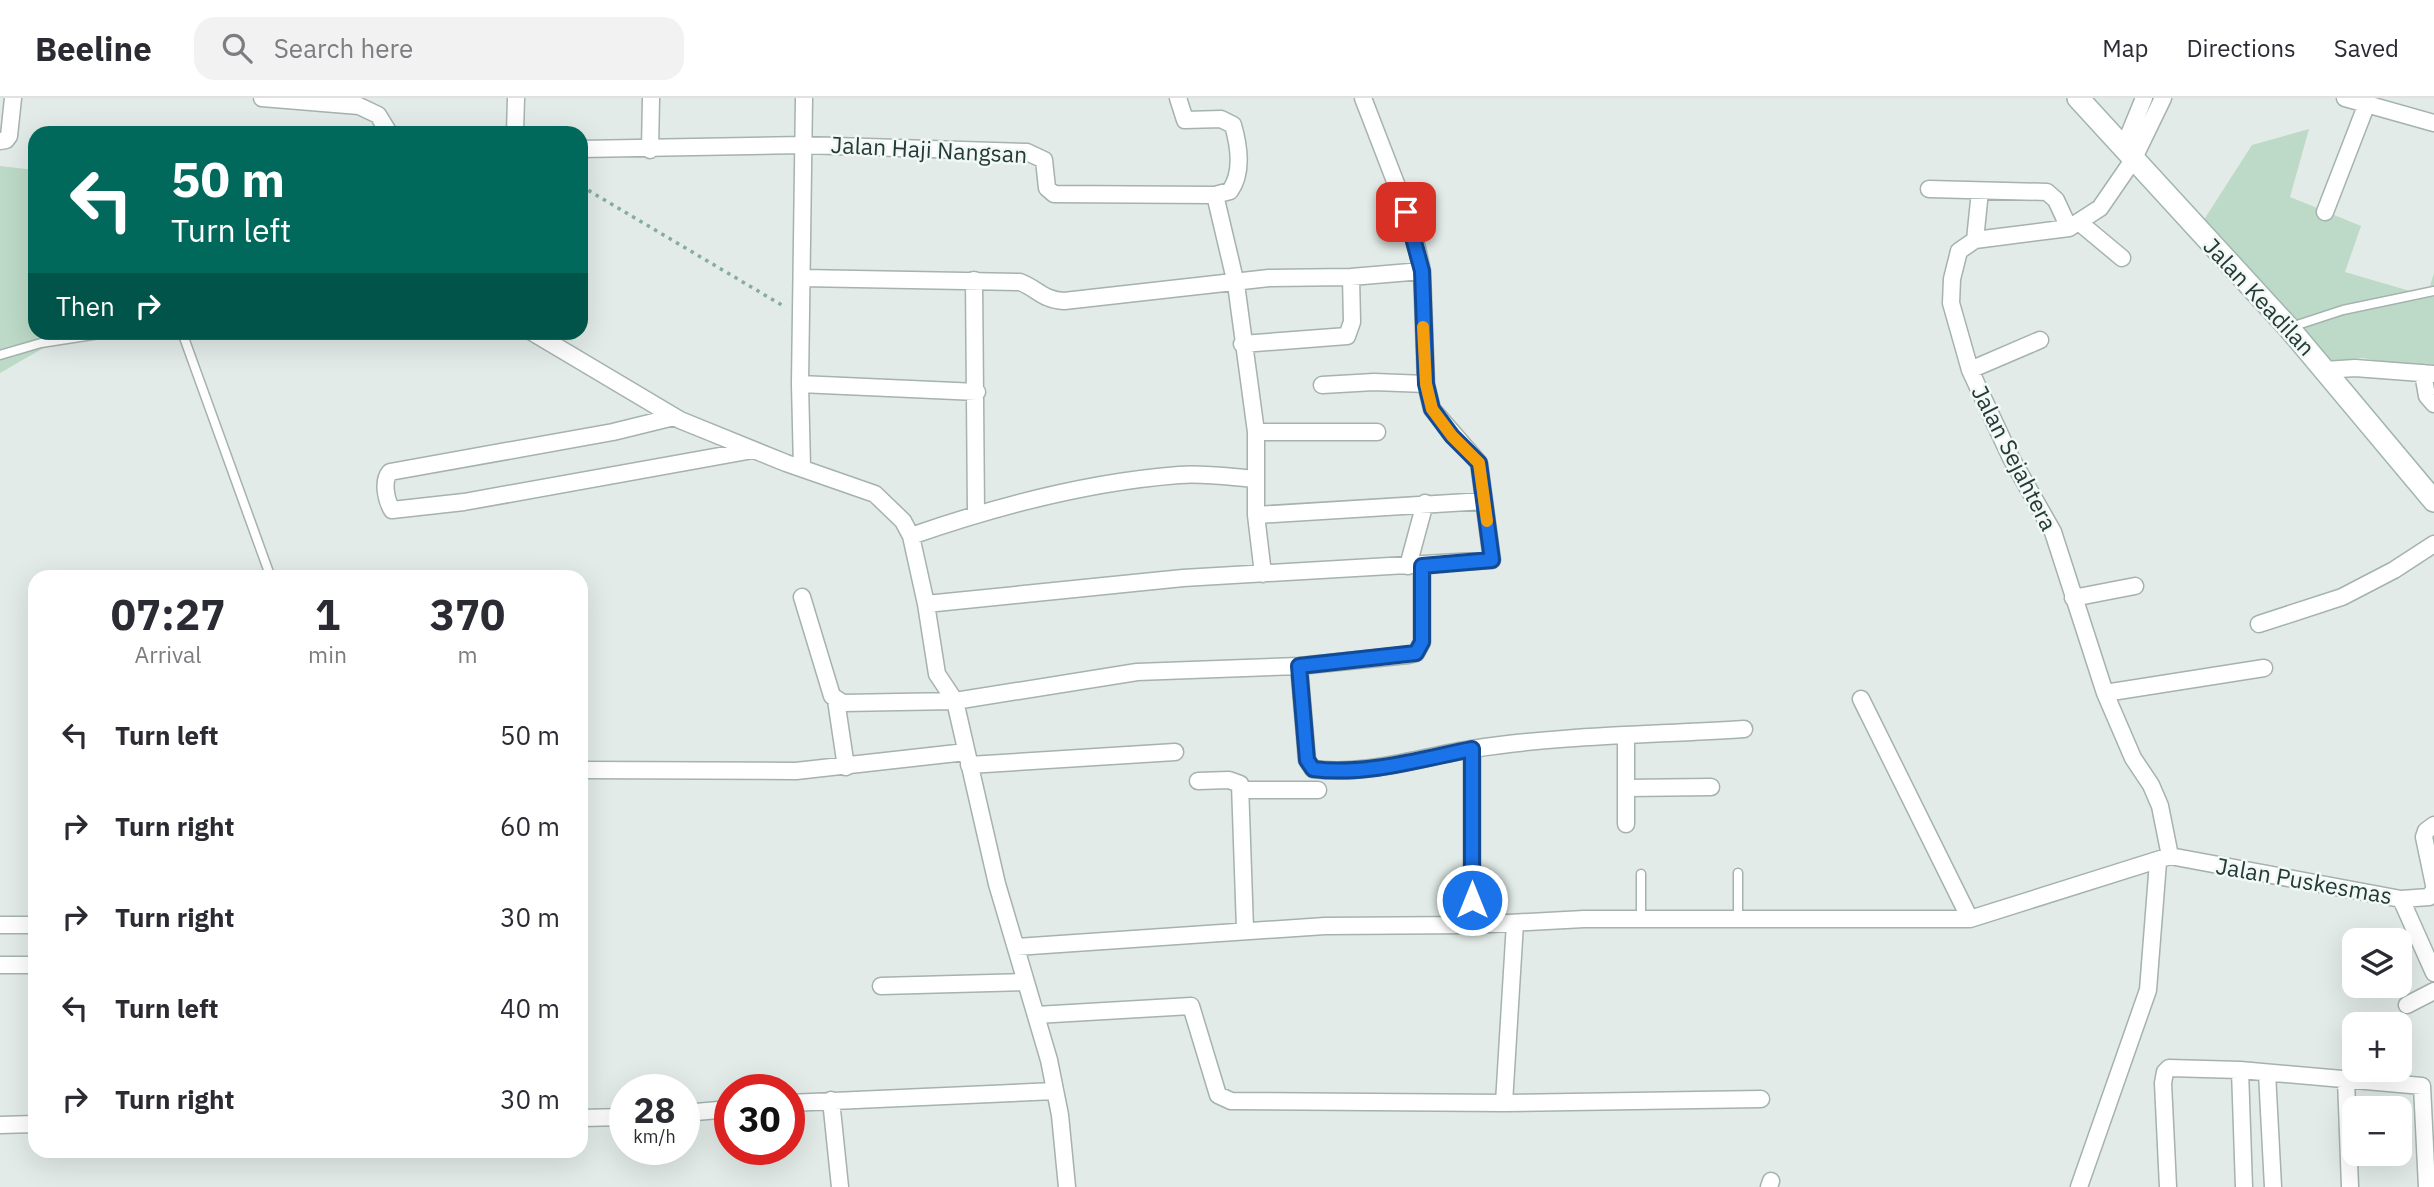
<!DOCTYPE html>
<meta charset="utf-8">
<style>
:root{--surface:#fff;--page:#f2f2f3;--text:#2b2b33;--muted:#7c7c81;--line:#e1e1e2}
body{margin:0;font-family:"IBM Plex Sans",sans-serif;background:var(--page);color:var(--text);height:100vh;display:flex;flex-direction:column;font-size:26px;white-space:nowrap}
*{box-sizing:border-box;margin:0}
p{font-size:23px;color:var(--muted)}
.icon{flex:none;width:38px;height:38px;fill:none;stroke:currentColor;stroke-width:2;stroke-linecap:round;stroke-linejoin:round}
.map{position:relative;flex:1;overflow:hidden}
.drawer{position:absolute;left:28px;top:472px;width:560px;height:588px;display:flex;flex-direction:column;background:var(--surface);border-radius:21px;box-shadow:0 7px 28px #0002}
.drawer>*{flex:none}
.top-card{position:absolute;left:28px;top:28px;width:560px;height:214px;border-radius:21px;box-shadow:0 7px 28px #0002;background:#00695c;color:#fff;overflow:hidden}
.controls{position:absolute;left:2342px;top:830px;display:grid;gap:14px}
.controls a{display:grid;place-items:center;width:70px;height:70px;border-radius:14px;background:var(--surface);box-shadow:0 7px 28px #0002;font-size:35px}
.speed{position:absolute;left:609px;top:976px;display:flex;gap:14px;font-size:35px;font-weight:700;text-align:center}
.speed>*{display:grid;place-content:center;width:91px;height:91px;border-radius:50%;background:var(--surface);box-shadow:0 7px 28px #0002;line-height:1}
.speed small{font-size:18px;font-weight:400}
.speed .limit{border:10px solid #d22;background:#fff;color:#111}
.pin{position:absolute;display:grid;place-items:center;width:60px;height:60px;color:#fff;margin:-30px;border-radius:14px;box-shadow:0 4px 10px #0006}
.me{position:absolute;width:77px;margin:-38px;rotate:0deg;stroke-linejoin:round;filter:drop-shadow(0 0 5px #0008)}
.turn{display:flex;align-items:center;gap:24px;height:147px;padding:0 28px;font-size:32px}
.turn .icon{width:91px;height:91px;stroke-width:2.5}
.turn b{display:block;font-size:49px;line-height:60px}
.then{display:flex;align-items:center;height:66px;padding:0 28px;background:#0003;gap:14px;font-size:26px}
.eta{display:flex;justify-content:space-evenly;align-items:center;height:119px;text-align:center}
.eta b{font-size:42px;font-weight:700;line-height:49px}
ul{padding:0;list-style:none}
li{display:flex;align-items:center;gap:21px;height:91px;padding:0 28px}
li div{flex:1}
li b{display:block;font-size:26px}
li em{font-style:normal}
header{display:flex;align-items:center;gap:42px;box-sizing:border-box;height:98px;padding:0 35px;background:var(--surface);border-bottom:2px solid var(--line)}
header strong{font-size:33px}
nav{display:flex;gap:38px;margin-inline-start:auto;font-size:24px}
.search{width:490px;height:63px;background:var(--page);display:flex;align-items:center;gap:18px;box-sizing:border-box;padding:0 24px;border-radius:21px;color:var(--muted);font-size:26px}
.map>svg:first-child{display:block}
</style>
<header>
<strong>Beeline</strong>
<div class="search"><svg class="icon" aria-label="search" viewBox="0 0 24 24"><circle cx="10" cy="10" r="6"/><path d="M15 15l6 6"/></svg>Search here</div>
<nav><a>Map</a><a>Directions</a><a>Saved</a></nav>
</header>
<div class="map">
<svg width="2434" height="1089" viewBox="0 0 2434 1089">
<rect width="100%" height="100%" fill="#e2ebe7"/>
<path fill="#bcdac7" d="M2309,31L2290,99L2361,128L2345,174L2427,198L2434,175V273L2363,260L2314,264L2198,131L2252,47Z
M0,68L35,72V234L50,235L54,244L0,275Z"/>
<g fill="none" stroke-linecap="round" stroke-linejoin="round">
<g stroke="#a5b2ae" stroke-width="11">
<path id="lane" d="M2291,229L2343,212L2434,193
M182,234L271,480
M0,257L41,245L112,234
M1738,775V822
M1641,776V821"/>
</g>
<g stroke="#a5b2ae" stroke-width="19">
<path id="street" d="M262,0L359,8L378,17L389,35
M2163,0L2133,62L2100,110L2069,130L1975,142L1959,153L1952,181L1951,205L1970,272L2011,360L2053,434L2105,595L2133,660L2151,687L2160,708L2170,758
M2345,0L2434,25
M515,35L516,0
M0,43L6,42L9,38L13,0
M581,51L803,47L1027,54L1044,62L1047,90L1054,96L1215,97L1230,93C1243,75 1239,48 1233,27L1221,21L1185,22L1178,0
M2123,51L2144,0
M650,52L651,0
M1929,91L2047,94L2056,102L2069,130
M1215,97L1236,186L1256,334V417L1263,476
M2325,114L2366,8
M2080,125L2122,160
M1975,142L1980,93
M802,180L1020,184C1038,191 1043,202 1064,203L1269,180L1351,179L1422,173
M974,182L976,415
M532,234L680,322L786,365L875,396L903,423L911,438L926,506L937,576L955,603L997,786L1049,962L1060,1017L1067,1089
M1242,246L1347,238L1352,224L1351,179
M1970,272L2040,242
M2325,272L2355,270L2434,276
M2423,275L2427,298L2434,306
M800,286L977,294
M1322,287L1374,284L1426,286
M674,319L613,334L390,374C382,383 386,402 392,412L464,404L753,352
M1256,334H1377
M802,370L800,286L804,0
M1256,417L1484,403
M911,438C997,408 1088,384 1179,377C1204,375 1230,379 1255,381
M1408,468L1425,405
M802,499L832,598L843,605L955,603L1137,574L1299,568L1408,557L1416,555L1422,544V468
M2073,500L2135,488
M926,506L1183,480L1492,462L1479,365L1432,311L1426,286L1422,173L1417,150L1400,96L1363,0
M2259,526L2342,499L2394,472L2434,446
M1299,568L1307,662L1313,671C1366,678 1420,659 1472,651C1561,637 1654,637 1744,631
M2105,595L2264,570
M1861,601L1970,821
M836,602L846,669
M1626,638V690L1711,689
M969,667L1175,654
M581,672L796,673L966,654
M1198,683L1229,682L1240,686L1245,831
M1242,692H1318
M1626,726V690
M2434,727L2426,733L2424,739L2434,787
M2170,758L2401,801L2429,799L2434,792
M2401,801L2434,875
M0,827H35
M1472,827V651
M1016,849L1325,828L1472,827L1584,821H1970L2170,758
M0,867H35
M881,888L1024,884
M2407,907L2434,893
M1036,917L1191,908L1218,997L1231,1003L1504,1005L1761,1001
M2240,972L2244,1089
M2267,975L2273,1089
M2346,981L2350,1089
M831,1002L840,1089
M789,1005L1055,993
M1504,1005L1515,825
M684,1015L730,1011
M581,1020L625,1019
M0,1027L35,1026
M1769,1089L1771,1083
M2079,1089L2148,892L2158,764
M2168,1089L2163,985L2165,974L2169,970L2240,972L2422,988L2427,1089"/>
</g>
<g stroke="#a1b6b0" stroke-width="24">
<path id="secondary" d="M2078,0L2289,230L2434,403"/>
</g>
<path stroke="#85aca2" stroke-width="3.5" stroke-dasharray="3.5 5" stroke-linecap="butt" d="M581,88L785,209"/>
<use href="#lane" stroke="#fff" stroke-width="8"/>
<use href="#street" stroke="#fff" stroke-width="16"/>
<use href="#secondary" stroke="#fff" stroke-width="21"/>
</g>
<g fill="none" stroke-linecap="round" stroke-linejoin="round">
<g stroke="#114b97" stroke-width="18">
<path id="route" d="M1406,114L1422,173L1426,286L1432,311L1452,338L1479,365L1492,462L1422,468V544L1416,555L1299,568L1307,662L1313,671C1365,678 1422,661 1472,651V802"/>
</g>
<use href="#route" stroke="#1a73e8" stroke-width="12"/>
<path stroke="#f59e0b" stroke-width="12" d="M1423,229L1426,286L1432,311L1452,338L1479,365L1487,423"/>
</g>
<g text-anchor="middle" stroke-width="5" stroke-linejoin="round" paint-order="stroke">
<g font-size="23" fill="#233a36" stroke="#f2f8f5">
<text transform="translate(929 52) rotate(3)" y="8">Jalan Haji Nangsan</text>
<text transform="translate(2259 199) rotate(47)" y="8">Jalan Keadilan</text>
<text transform="translate(2014 360) rotate(63)" y="8">Jalan Sejahtera</text>
<text transform="translate(2304 783) rotate(10)" y="8">Jalan Puskesmas</text>
</g>
</g>
</svg>
<div class="controls">
<a><svg class="icon" aria-label="layers" viewBox="0 0 24 24"><path d="M12 4l9 5-9 5-9-5zM3 14l9 5 9-5"/></svg></a>
<a>+</a>
<a>−</a>
</div>
<div class="speed"><div>28<small>km/h</small></div><div class="limit">30</div></div>
<div class="pin" style="left:1406px;top:114px;background:#d93025"><svg class="icon" aria-label="arrive" viewBox="0 0 24 24"><path d="M6 21V4h12l-3 4 3 4H6"/></svg></div>
<svg class="me" style="left:1472px;top:802px" viewBox="-20 -20 40 40"><circle r="17" fill="#1a73e8" stroke="#fff" stroke-width="3"/><path d="M0-11L8 9 0 5-8 9z" fill="#fff"/></svg>
<div class="top-card">
<div class="turn"><svg class="icon" aria-label="left" viewBox="0 0 24 24"><path d="M17 20v-9H6M10 6l-5 5 5 5"/></svg><div><b>50 m</b>Turn left</div></div>
<div class="then">Then<svg class="icon" aria-label="right" viewBox="0 0 24 24"><path d="M7 20v-9h11M14 6l5 5-5 5"/></svg></div>
</div>
<section class="drawer">
<div class="eta">
<div><b>07:27</b><p>Arrival</p></div>
<div><b>1</b><p>min</p></div>
<div><b>370</b><p>m</p></div>
</div>
<ul>
<li><svg class="icon" aria-label="left" viewBox="0 0 24 24"><path d="M17 20v-9H6M10 6l-5 5 5 5"/></svg><div><b>Turn left</b></div><em>50 m</em></li>
<li><svg class="icon" aria-label="right" viewBox="0 0 24 24"><path d="M7 20v-9h11M14 6l5 5-5 5"/></svg><div><b>Turn right</b></div><em>60 m</em></li>
<li><svg class="icon" aria-label="right" viewBox="0 0 24 24"><path d="M7 20v-9h11M14 6l5 5-5 5"/></svg><div><b>Turn right</b></div><em>30 m</em></li>
<li><svg class="icon" aria-label="left" viewBox="0 0 24 24"><path d="M17 20v-9H6M10 6l-5 5 5 5"/></svg><div><b>Turn left</b></div><em>40 m</em></li>
<li><svg class="icon" aria-label="right" viewBox="0 0 24 24"><path d="M7 20v-9h11M14 6l5 5-5 5"/></svg><div><b>Turn right</b></div><em>30 m</em></li>
</ul>
</section>
</div>
